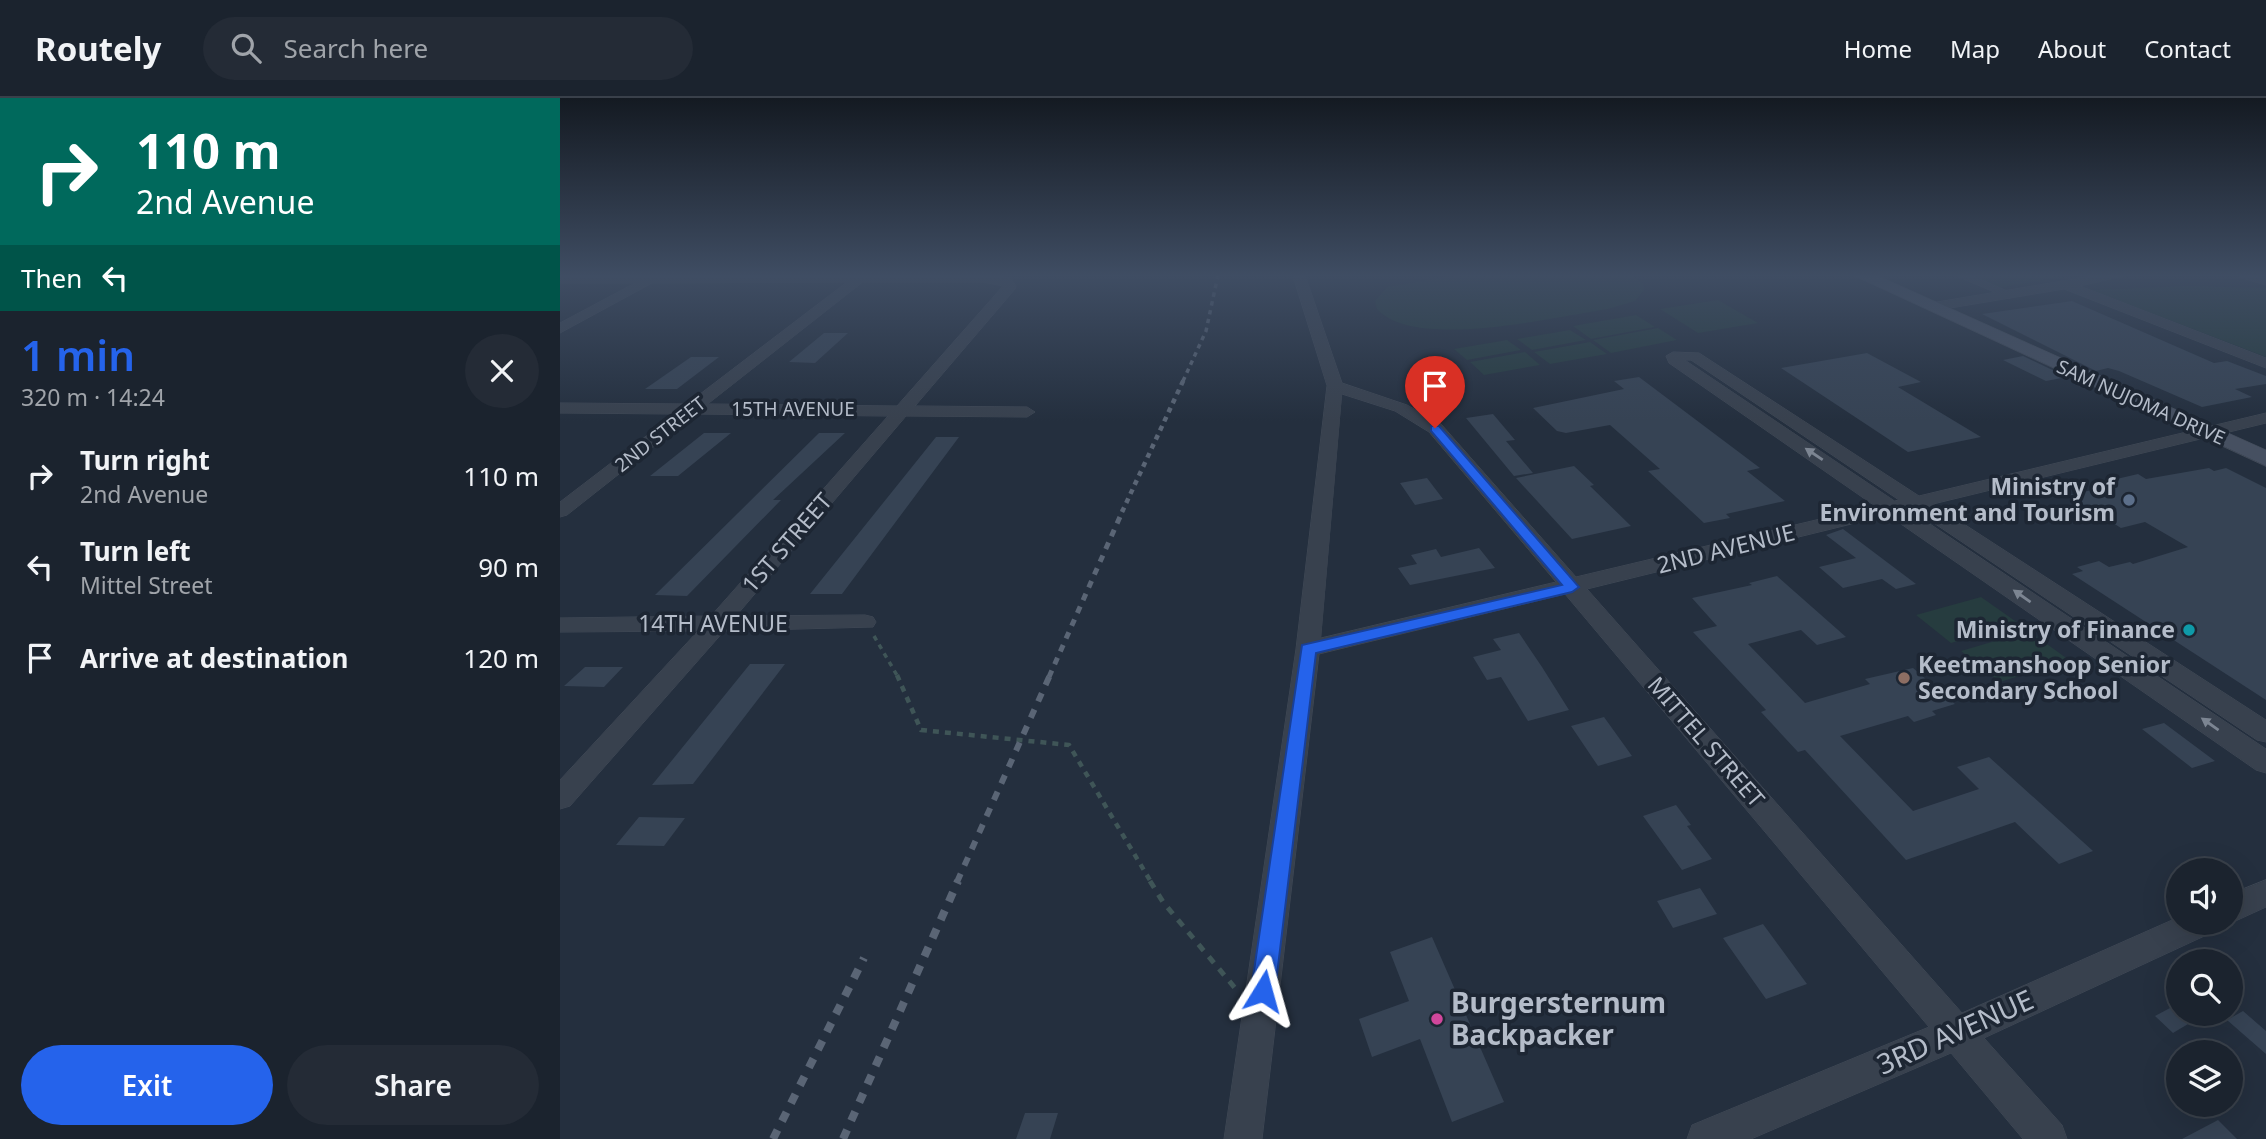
<!DOCTYPE html>
<meta charset="utf-8">
<style>
:root{--surface:#1b232e;--page:#242b36;--text:#f1f3f6;--muted:#a0a4aa;--line:#39404a;--accent:#2563eb}
body{margin:0;font-family:"Noto Sans",sans-serif;background:var(--page);color:var(--text);height:100vh;display:flex;flex-direction:column;font-size:26px;white-space:nowrap}
*{box-sizing:border-box;margin:0}
p{font-size:23px;color:var(--muted)}
.icon{flex:none;width:38px;height:38px;fill:none;stroke:currentColor;stroke-width:2;stroke-linecap:round;stroke-linejoin:round}
.map{position:relative;flex:1;overflow:hidden}
.panel{display:flex;flex-direction:column;background:var(--surface);width:560px}
.panel>*{flex:none}
.guide{background:#00695c;color:#fff;overflow:hidden}
.buttons{position:absolute;left:1606px;top:760px;display:grid;gap:14px}
.buttons a{display:grid;place-items:center;width:77px;height:77px;border-radius:50%;background:var(--surface);box-shadow:0 7px 28px #0002,0 0 0 2px var(--line);font-size:35px}
.pin{position:absolute;display:grid;place-items:center;width:60px;height:60px;color:#fff;margin:-72px -30px;border-radius:50% 50% 50% 0;rotate:-45deg;box-shadow:0 0 7px #0007}
.pin .icon{rotate:45deg}
.me{position:absolute;width:77px;margin:-38px;rotate:8deg;stroke-linejoin:round;filter:drop-shadow(0 0 5px #0008)}
.turn{display:flex;align-items:center;gap:24px;height:147px;padding:0 21px;font-size:32px}
.turn .icon{width:91px;height:91px;stroke-width:2.5}
.turn b{display:block;font-size:49px;line-height:60px}
.then{display:flex;align-items:center;height:66px;padding:0 21px;background:#0003;gap:14px;font-size:26px}
.round{display:grid;place-items:center;flex:none;width:74px;height:74px;border-radius:37px;background:var(--page)}
.summary{display:flex;align-items:center;justify-content:space-between;height:119px;padding:0 21px}
h1{font-size:42px;font-weight:600;line-height:52px;color:var(--accent)}
.cta{display:flex;gap:14px;margin-top:auto;padding:14px 21px}
.cta a{flex:1;height:80px;border-radius:42px;background:var(--accent);color:#fff;font-size:28px;font-weight:600;line-height:80px;text-align:center}
.cta a+a{background:var(--page);color:var(--text)}
ul{padding:0;list-style:none}
li{display:flex;align-items:center;gap:21px;height:91px;padding:0 21px}
li div{flex:1}
li b{display:block;font-size:26px}
li em{font-style:normal}
header{display:flex;align-items:center;gap:42px;box-sizing:border-box;height:98px;padding:0 35px;background:var(--surface);border-bottom:2px solid var(--line)}
header strong{font-size:33px}
nav{display:flex;gap:38px;margin-inline-start:auto;font-size:24px}
.search{width:490px;height:63px;background:var(--page);display:flex;align-items:center;gap:18px;box-sizing:border-box;padding:0 24px;border-radius:38px;color:var(--muted);font-size:26px}
main{display:flex;flex:1;min-height:0}
.map>svg:first-child{display:block}
</style>
<header>
<strong>Routely</strong>
<div class="search"><svg class="icon" aria-label="search" viewBox="0 0 24 24"><circle cx="10" cy="10" r="6"/><path d="M15 15l6 6"/></svg>Search here</div>
<nav><a>Home</a><a>Map</a><a>About</a><a>Contact</a></nav>
</header>
<main>
<section class="panel">
<div class="guide">
<div class="turn"><svg class="icon" aria-label="right" viewBox="0 0 24 24"><path d="M7 20v-9h11M14 6l5 5-5 5"/></svg><div><b>110 m</b>2nd Avenue</div></div>
<div class="then">Then<svg class="icon" aria-label="left" viewBox="0 0 24 24"><path d="M17 20v-9H6M10 6l-5 5 5 5"/></svg></div>
</div>
<div class="summary"><div><h1>1 min</h1><p>320 m · 14:24</p></div><a class="round"><svg class="icon" aria-label="close" viewBox="0 0 24 24"><path d="M6 6l12 12M18 6L6 18"/></svg></a></div>
<ul>
<li><svg class="icon" aria-label="right" viewBox="0 0 24 24"><path d="M7 20v-9h11M14 6l5 5-5 5"/></svg><div><b>Turn right</b><p>2nd Avenue</p></div><em>110 m</em></li>
<li><svg class="icon" aria-label="left" viewBox="0 0 24 24"><path d="M17 20v-9H6M10 6l-5 5 5 5"/></svg><div><b>Turn left</b><p>Mittel Street</p></div><em>90 m</em></li>
<li><svg class="icon" aria-label="arrive" viewBox="0 0 24 24"><path d="M6 21V4h12l-3 4 3 4H6"/></svg><div><b>Arrive at destination</b></div><em>120 m</em></li>
</ul>
<div class="cta"><a>Exit</a><a>Share</a></div>
</section>
<div class="map">
<svg width="1706" height="1041" viewBox="0 0 1706 1041">
<rect width="100%" height="100%" fill="#242f3e"/>
<path fill="#263c3f" d="M898,177H1072L1083,186L1084,192L1075,203L1048,211C995,219 854,253 817,211L815,203L827,189Z
M1407,177H1510L1437,190Z
M1628,188L1706,190V259L1531,192Z
M1158,202L1198,225L1138,235L1100,211Z
M1076,217L1095,229L1031,241L1013,228Z
M1098,230L1117,242L1051,255L1033,242Z
M1010,232L1026,242L972,252L957,241Z
M947,242L961,252L907,262L894,251Z
M1030,244L1047,256L990,266L974,254Z
M965,254L980,267L924,277L910,264Z
M1421,499L1458,525L1391,545L1356,517Z
M1469,533L1509,562L1440,584L1401,553Z"/>
<path fill="#364354" d="M1512,203L1654,265L1667,263L1706,278V286L1675,291L1692,299L1642,309L1559,273L1548,270L1536,273L1422,216Z
M264,235H288L255,265L229,264Z
M1307,255L1361,284L1338,289L1421,339L1348,354L1221,270Z
M1463,258L1507,279L1486,283L1443,262Z
M131,259H159L117,291H85Z
M1079,279L1200,370L1187,373L1225,403L1166,416L1170,420L1144,425L1088,373L1100,371L1050,327L1006,335L997,333L973,310L1064,291L1054,283Z
M933,316L955,342L946,343L973,375L954,378L906,320Z
M144,335H171L118,378H90Z
M259,335H285L213,402H221L127,498L95,497Z
M376,339H399L282,496H250Z
M1014,368L1034,387L1030,388L1071,428L1012,441L956,380Z
M1649,370L1654,373L1666,370L1706,390V602L1512,476L1523,473L1517,469L1539,463L1549,469L1570,464L1573,466L1628,449L1585,424L1561,430L1508,397L1542,390L1535,386L1578,376L1586,381Z
M867,380L883,401L855,407L840,385Z
M1283,431L1356,486L1336,491L1322,481L1283,490L1259,469L1296,460L1266,437Z
M919,450L935,470L850,487L838,470L857,466L851,457L876,451L881,459Z
M1217,478L1286,539L1257,547L1241,532L1188,546L1245,605L1310,586L1305,581L1353,570L1395,606L1372,613L1376,617L1354,624L1348,618L1280,638L1353,713L1419,691L1397,669L1429,659L1533,753L1499,766L1455,724L1346,762L1245,652L1238,654L1201,614L1206,612L1133,534L1157,528L1132,500L1192,487L1189,485Z
M959,535L982,569L1009,612L968,623L941,579L927,582L913,559L941,552L933,541Z
M190,566H225L133,686L92,687Z
M25,569H63L44,589L4,588Z
M1044,619L1072,658L1038,668L1011,628Z
M1604,625L1655,663L1632,670L1582,631Z
M1116,707L1131,727L1127,728L1152,761L1122,772L1083,718Z
M79,719L125,720L104,748L56,747Z
M1140,790L1157,816L1113,830L1097,803Z
M1203,826L1247,886L1206,901L1163,840Z
M872,839L944,1004L892,1024L860,941L812,959L799,921L849,903L830,854Z
M1610,910L1628,926L1613,935L1595,918Z
M1683,913L1706,933V956L1667,922Z
M465,1015H498L490,1041H456Z
M1658,1022L1677,1041H1622Z"/>
<g fill="none" stroke-linecap="round" stroke-linejoin="round">
<g stroke="#414a57" stroke-width="7">
<path id="service" d="M1402,177L1449,197
M1682,177L1706,184"/>
</g>
<g stroke="#414a57" stroke-width="1">
<path id="minor" d="M0,177H429L451,180L456,188L455,191L355,308L467,309L475,314L467,319L346,318L176,518L305,517L313,519L316,524L313,529L164,533L10,708L0,711V682L138,533L0,534V520L151,518L328,318L135,316L7,417L0,419V404L115,316L0,315V305L127,306L287,184L92,185L0,235V225L75,185H0ZM303,184H423L443,188L337,308L148,306Z
M733,177H745L782,285L847,307L881,326L1016,479L1315,408L1109,265L1106,258L1113,254L1139,255L1359,398L1706,315V325L1373,406L1706,622V644L1697,642L1353,411L1349,412L1706,651V675L1696,672L1328,417L1027,491L1402,915L1619,819V824H1658L1653,834L1424,940L1502,1027L1507,1041H1463L1391,955L1191,1041H1127L1132,1027L1369,929L1005,496L759,556L702,1041H664L736,551L767,288ZM1125,262H1131L1339,402L1335,403ZM782,296L835,313L869,334L996,484L761,540Z
M1539,177H1567L1520,188L1706,260V270L1504,191L1372,213L1365,209L1372,205Z
M1706,782V809L1671,825L1670,824L1671,796Z"/>
</g>
<g stroke="#414a57" stroke-width="1">
<path id="secondary" d="M1293,177H1316L1706,352V368Z"/>
</g>
<path stroke="#3f5557" stroke-width="3.5" stroke-dasharray="5 5" stroke-linecap="butt" d="M314,538L338,579"/>
<path stroke="#3f5557" stroke-width="4.5" stroke-dasharray="6 6" stroke-linecap="butt" d="M337,577L361,632L509,647L591,784"/>
<path stroke="#3f5557" stroke-width="5" stroke-dasharray="8 8" stroke-linecap="butt" d="M590,783L603,804L675,890"/>
<use href="#service" stroke="#38414e" stroke-width="6"/>
<use href="#minor" fill="#38414e" fill-rule="evenodd"/>
<use href="#secondary" fill="#465061" fill-rule="evenodd"/>
<path stroke="#5a6575" stroke-width="3.5" stroke-dasharray="4.5 4.5" stroke-linecap="butt" d="M623,283L646,233L658,177"/>
<path stroke="#5a6575" stroke-width="4.5" stroke-dasharray="5 5" stroke-linecap="butt" d="M562,414L624,281"/>
<path stroke="#5a6575" stroke-width="5" stroke-dasharray="7 7" stroke-linecap="butt" d="M489,579L563,412"/>
<path stroke="#5a6575" stroke-width="6" stroke-dasharray="9 9" stroke-linecap="butt" d="M397,784L490,577"/>
<path stroke="#5a6575" stroke-width="8" stroke-dasharray="10 10" stroke-linecap="butt" d="M213,1041L304,860
M283,1041L398,783"/>
</g>
<defs><path id="oneway-solid" d="M-6-.8H1V-3.2L6.5 0L1 3.2V.8H-6Z" transform="scale(1.75)"/></defs>
<g fill="#7c8592">
<use href="#oneway-solid" transform="translate(1254 356) rotate(-146)"/>
<use href="#oneway-solid" transform="translate(1462 498) rotate(-145)"/>
<use href="#oneway-solid" transform="translate(1650 626) rotate(-145)"/>
</g>
<linearGradient id="sky" x2="0" y2="1"><stop stop-color="#141a22"/><stop offset="0.55" stop-color="#3f4d63"/><stop offset="1" stop-color="#3f4d63" stop-opacity="0"/></linearGradient>
<rect width="1706" height="323" fill="url(#sky)"/>
<path fill="#2563eb" stroke="#184099" stroke-width="2" d="M871,328H879L1019,489L1012,494L756,555L715,893L711,901L703,904L694,901L691,893L742,547L1002,487L871,333Z"/>
<circle fill="#5c6f8a" stroke="#1d2633" stroke-width="2.5" cx="1569" cy="402" r="7"/>
<circle fill="#0f9aa8" stroke="#1d2633" stroke-width="2.5" cx="1629" cy="532" r="7"/>
<circle fill="#8d6e63" stroke="#1d2633" stroke-width="2.5" cx="1344" cy="580" r="7"/>
<circle fill="#d1479c" stroke="#1d2633" stroke-width="2.5" cx="877" cy="921" r="7"/>
<g text-anchor="middle" stroke-width="7" stroke-linejoin="round" paint-order="stroke">
<g font-size="19" fill="#b4bcc9" stroke="#1d2633">
<text transform="translate(1581 304) rotate(24)" y="7">SAM NUJOMA DRIVE</text>
<text x="233" y="318">15TH AVENUE</text>
<text transform="translate(100 336) rotate(-38)" y="7">2ND STREET</text>
</g>
<g font-size="23" font-weight="bold" fill="#b4bcc9" stroke="#1d2633" text-anchor="end">
<text x="1555" y="397">Ministry of<tspan x="1555" dy="26">Environment and Tourism</tspan></text>
<text x="1615" y="540">Ministry of Finance</text>
<text x="1358" y="575" text-anchor="start">Keetmanshoop Senior<tspan x="1358" dy="26">Secondary School</tspan></text>
</g>
<g font-size="23" fill="#b4bcc9" stroke="#1d2633">
<text transform="translate(227 445) rotate(-49)" y="8">1ST STREET</text>
<text transform="translate(1166 451) rotate(-14)" y="8">2ND AVENUE</text>
<text x="153" y="534">14TH AVENUE</text>
<text transform="translate(1146 644) rotate(49)" y="8">MITTEL STREET</text>
</g>
<g font-size="28" font-weight="bold" fill="#b4bcc9" stroke="#1d2633" text-anchor="start">
<text x="891" y="915">Burgersternum<tspan x="891" dy="32">Backpacker</tspan></text>
</g>
<g font-size="28" fill="#b4bcc9" stroke="#1d2633">
<text transform="translate(1395 934) rotate(-24)" y="10">3RD AVENUE</text>
</g>
</g>
</svg>
<div class="buttons">
<a><svg class="icon" aria-label="sound" viewBox="0 0 24 24"><path d="M4 9h4l5-4v14l-5-4H4zM17 9q2 3 0 6"/></svg></a>
<a><svg class="icon" aria-label="search" viewBox="0 0 24 24"><circle cx="10" cy="10" r="6"/><path d="M15 15l6 6"/></svg></a>
<a><svg class="icon" aria-label="layers" viewBox="0 0 24 24"><path d="M12 4l9 5-9 5-9-5zM3 14l9 5 9-5"/></svg></a>
</div>
<div class="pin" style="left:875px;top:330px;background:#d93025"><svg class="icon" aria-label="arrive" viewBox="0 0 24 24"><path d="M6 21V4h12l-3 4 3 4H6"/></svg></div>
<svg class="me" style="left:703px;top:893px" viewBox="-20 -20 40 40"><path d="M0-17L14 15 0 8-14 15z" fill="#2563eb" stroke="#fff" stroke-width="4"/></svg>
</div>
</main>
